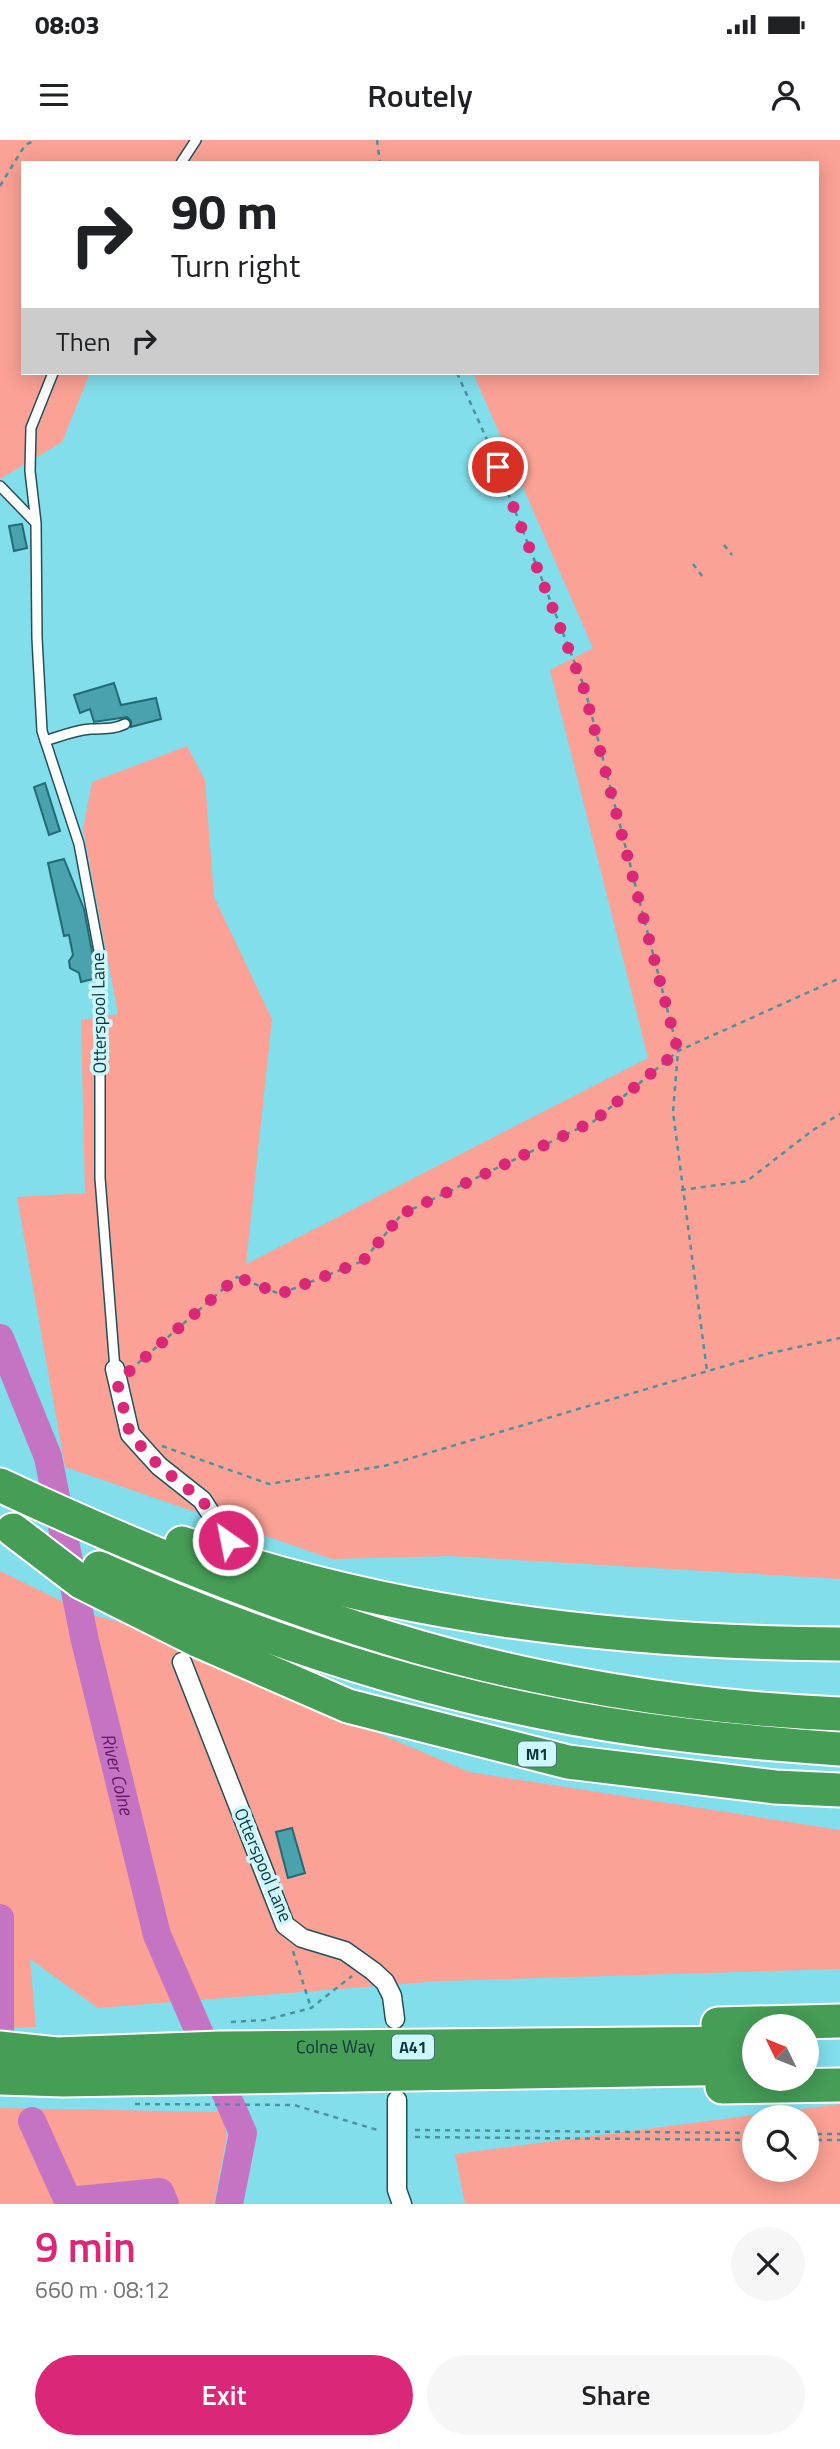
<!DOCTYPE html>
<meta charset="utf-8">
<style>
:root{--surface:#fff;--page:#f6f6f6;--text:#202124;--muted:#757577;--accent:#db2777}
body{margin:0;font-family:"Titillium Web",sans-serif;background:var(--page);color:var(--text);height:100vh;display:flex;flex-direction:column;font-size:26px;white-space:nowrap}
*{box-sizing:border-box;margin:0}
p{font-size:23px;color:var(--muted)}
.icon{flex:none;width:38px;height:38px;fill:none;stroke:currentColor;stroke-width:2;stroke-linecap:round;stroke-linejoin:round}
.map{position:relative;height:2064px;overflow:hidden}
.details{display:flex;flex-direction:column;background:var(--surface);flex:1}
.details>*{flex:none}
.top-card{position:absolute;left:21px;top:21px;width:798px;height:214px;border-radius:0px;box-shadow:0 4px 18px #0003;background:#fff;color:var(--text);overflow:hidden}
.needle{width:46px;rotate:313deg}
.buttons{position:absolute;left:742px;top:1874px;display:grid;gap:14px}
.buttons a{display:grid;place-items:center;width:77px;height:77px;border-radius:50%;background:var(--surface);box-shadow:0 4px 18px #0003;font-size:35px}
.pin{position:absolute;display:grid;place-items:center;width:60px;height:60px;color:#fff;margin:-30px;border:4px solid #fff;border-radius:50%;box-shadow:0 2px 7px #0007}
.me{position:absolute;width:77px;margin:-38px;rotate:327deg;stroke-linejoin:round;filter:drop-shadow(0 0 5px #0008)}
.turn{display:flex;align-items:center;gap:24px;height:147px;padding:0 35px;font-size:32px}
.turn .icon{width:91px;height:91px;stroke-width:2.5}
.turn b{display:block;font-size:49px;line-height:60px}
.then{display:flex;align-items:center;height:66px;padding:0 35px;background:#0003;gap:14px;font-size:26px}
.round{display:grid;place-items:center;flex:none;width:74px;height:74px;border-radius:37px;background:var(--page)}
.overview{display:flex;align-items:center;justify-content:space-between;height:119px;padding:0 35px}
h1{font-size:42px;font-weight:600;line-height:52px;color:var(--accent)}
.primary-button{display:flex;gap:14px;margin-top:auto;padding:14px 35px}
.primary-button a{flex:1;height:80px;border-radius:42px;background:var(--accent);color:#fff;font-size:28px;font-weight:600;line-height:80px;text-align:center}
.primary-button a+a{background:var(--page);color:var(--text)}
.status{display:flex;justify-content:space-between;align-items:center;height:49px;padding:0 35px;background:var(--surface);direction:ltr}
.status svg{height:19px;fill:currentColor}
header{display:flex;justify-content:space-between;align-items:center;height:91px;padding:0 35px;background:var(--surface);font-size:32px;font-weight:600}
.map>svg:first-child{display:block}
</style>
<div class="status"><b>08:03</b><svg viewBox="0 0 49 12"><path d="M0 12V9h3v3zM5 12V6h3v6zM10 12V3h3v9zM15 12V0h3v12zM26 1h20v11H26zM47 4h2v5h-2z"/></svg></div>
<header><svg class="icon" aria-label="menu" viewBox="0 0 24 24"><path d="M4 6h16M4 12h16M4 18h16"/></svg>Routely<svg class="icon" aria-label="person" viewBox="0 0 24 24"><circle cx="12" cy="8" r="4"/><path d="M4 21q1-7 8-7t8 7"/></svg></header>
<div class="map">
<svg width="840" height="2064" viewBox="0 0 840 2064">
<rect width="100%" height="100%" fill="#82deeb"/>
<path fill="#fba195" fill-rule="evenodd" d="M0,0H840V1439L450,1416L332,1419L65,1327L17,1057L85,1053L81,880L118,874L83,689L92,642L187,606L205,640L214,757L272,879L246,1124L648,918L550,530L593,508L473,233H817V23H23V233H90L62,302L0,339Z
M0,1431L86,1473L119,1482L469,1632L840,1690V1829L440,1841L98,1868L30,1819L36,1887L0,1888Z
M840,1964V2064H465L455,2014ZM754,1978H807V2030H754Z
M0,1968L222,1972L227,1996L214,2064H0Z"/>
<g fill="none" stroke-linecap="round" stroke-linejoin="round">
<g stroke="#c574c3" stroke-width="28">
<path id="s1" d="M0,1198L48,1317L85,1501L157,1795L243,1993L229,2064"/>
<path d="M0,1778V1889"/>
<path d="M32,1981L68,2061L160,2052L165,2064"/>
</g>
</g>
<path fill="#4aa2af" stroke="#226b75" stroke-width="2" d="M22,384L27,408L14,411L9,386Z
M114,543L121,565L156,558L161,579L131,587V581L127,577L94,582L90,569L80,573L74,555Z
M45,643L60,691L49,695L34,647Z
M64,719L84,769L93,817V839L81,842L79,833L70,828L69,821L73,815L69,795L64,796L48,723Z
M292,1688L305,1733L288,1738L276,1692Z"/>
<g fill="none" stroke-linecap="round" stroke-linejoin="round">
<g stroke="#205158" stroke-width="12">
<path id="lane" d="M181,23L196,0
M53,233L31,288L30,331L36,383L37,498L42,591L79,704L100,816V1038L115,1229
M0,346L36,383
M45,601C61,596 75,590 91,589C105,588 112,590 125,584"/>
</g>
<g stroke="#205158" stroke-width="21">
<path id="street" d="M115,1229L130,1294L159,1326L202,1360L228,1400
M182,1522L285,1785L302,1798L345,1811L373,1831L385,1842L392,1856L395,1879
M397,1960V2050L402,2064"/>
</g>
<g stroke="#fff" stroke-width="37">
<g id="highway">
<path d="M0,1345C126,1404 255,1457 388,1498C531,1542 690,1568 840,1574"/>
<path d="M13,1390L81,1442L199,1501L348,1566L568,1622L775,1647L840,1650"/>
<path d="M182,1403C392,1476 618,1503 840,1504"/>
<path d="M99,1428C238,1490 386,1541 536,1571C636,1592 738,1602 840,1609"/>
<path d="M718,1884L840,1881"/>
<path id="s2" d="M0,1908L57,1914L220,1908L754,1903"/>
<path d="M0,1938L63,1940L754,1928"/>
<path d="M722,1947L840,1945"/>
</g>
</g>
<path stroke="#4d929b" stroke-width="2.5" stroke-dasharray="5 5" stroke-linecap="butt" d="M377,0L380,23
M0,46L25,5L36,0
M457,233L488,302L585,549L678,911L673,972L707,1231
M724,405L732,415
M693,424L703,437
M681,1050L747,1041L813,990L840,974
M130,1230L237,1137L280,1154L363,1121L402,1074L594,981L678,911L840,838
M162,1306L269,1344L384,1326L766,1214L840,1198
M293,1811L311,1868
M231,1882L265,1880L311,1868L352,1836
M135,1964L294,1965L381,1991
M415,1990L754,1993
M807,1994H840
M415,1997L754,2000
M807,2000H840"/>
<use href="#lane" stroke="#fff" stroke-width="9"/>
<use href="#street" stroke="#fff" stroke-width="18"/>
<use href="#highway" stroke="#459d56" stroke-width="33"/>
</g>
<g fill="none" stroke-linecap="round" stroke-linejoin="round">
<path stroke="#db2777" stroke-width="12" stroke-dasharray="0 21.6" d="M228,1400L202,1360L159,1326L130,1294L117,1242L237,1137L280,1154L363,1121L402,1074L594,981L678,911L584,549L498,327"/>
</g>
<g text-anchor="middle" stroke-width="7" stroke-linejoin="round" paint-order="stroke">
<g fill="#ccf7fd" stroke="#467075" stroke-width="2">
<rect x="518" y="1601.5" width="38" height="25" rx="5"/>
<rect x="392" y="1894.5" width="42" height="25" rx="5"/>
</g>
<g font-size="16" font-weight="bold" fill="#0d363b">
<text x="537" y="1620">M1</text>
<text x="413" y="1913">A41</text>
</g>
<g font-size="18" fill="#0d363b" stroke="#ccf7fd">
<text transform="translate(99 873) rotate(-91)" y="6">Otterspool Lane</text>
<text transform="translate(263 1725) rotate(67)" y="6">Otterspool Lane</text>
<text dy="6" stroke="none"><textPath href="#s2" startOffset="336">Colne Way</textPath></text>
</g>
<g font-size="19" font-style="italic" fill="#621963" stroke="#ccf7fd">
<text dy="7" stroke="none"><textPath href="#s1" startOffset="453">River Colne</textPath></text>
</g>
</g>
</svg>
<div class="buttons">
<a><svg class="needle" viewBox="-14 -14 28 28"><path d="M0-13l5 13h-10z" fill="#e53935"/><path d="M0 13l5-13h-10z" fill="#757577"/></svg></a>
<a><svg class="icon" aria-label="search" viewBox="0 0 24 24"><circle cx="10" cy="10" r="6"/><path d="M15 15l6 6"/></svg></a>
</div>
<div class="pin" style="left:498px;top:327px;background:#d93025"><svg class="icon" aria-label="arrive" viewBox="0 0 24 24"><path d="M6 21V4h12l-3 4 3 4H6"/></svg></div>
<svg class="me" style="left:228px;top:1400px" viewBox="-20 -20 40 40"><circle r="17" fill="#db2777" stroke="#fff" stroke-width="3"/><path d="M0-11L8 9 0 5-8 9z" fill="#fff"/></svg>
<div class="top-card">
<div class="turn"><svg class="icon" aria-label="right" viewBox="0 0 24 24"><path d="M7 20v-9h11M14 6l5 5-5 5"/></svg><div><b>90 m</b>Turn right</div></div>
<div class="then">Then<svg class="icon" aria-label="right" viewBox="0 0 24 24"><path d="M7 20v-9h11M14 6l5 5-5 5"/></svg></div>
</div>
</div>
<section class="details">
<div class="overview"><div><h1>9 min</h1><p>660 m · 08:12</p></div><a class="round"><svg class="icon" aria-label="close" viewBox="0 0 24 24"><path d="M6 6l12 12M18 6L6 18"/></svg></a></div>
<div class="primary-button"><a>Exit</a><a>Share</a></div>
</section>
